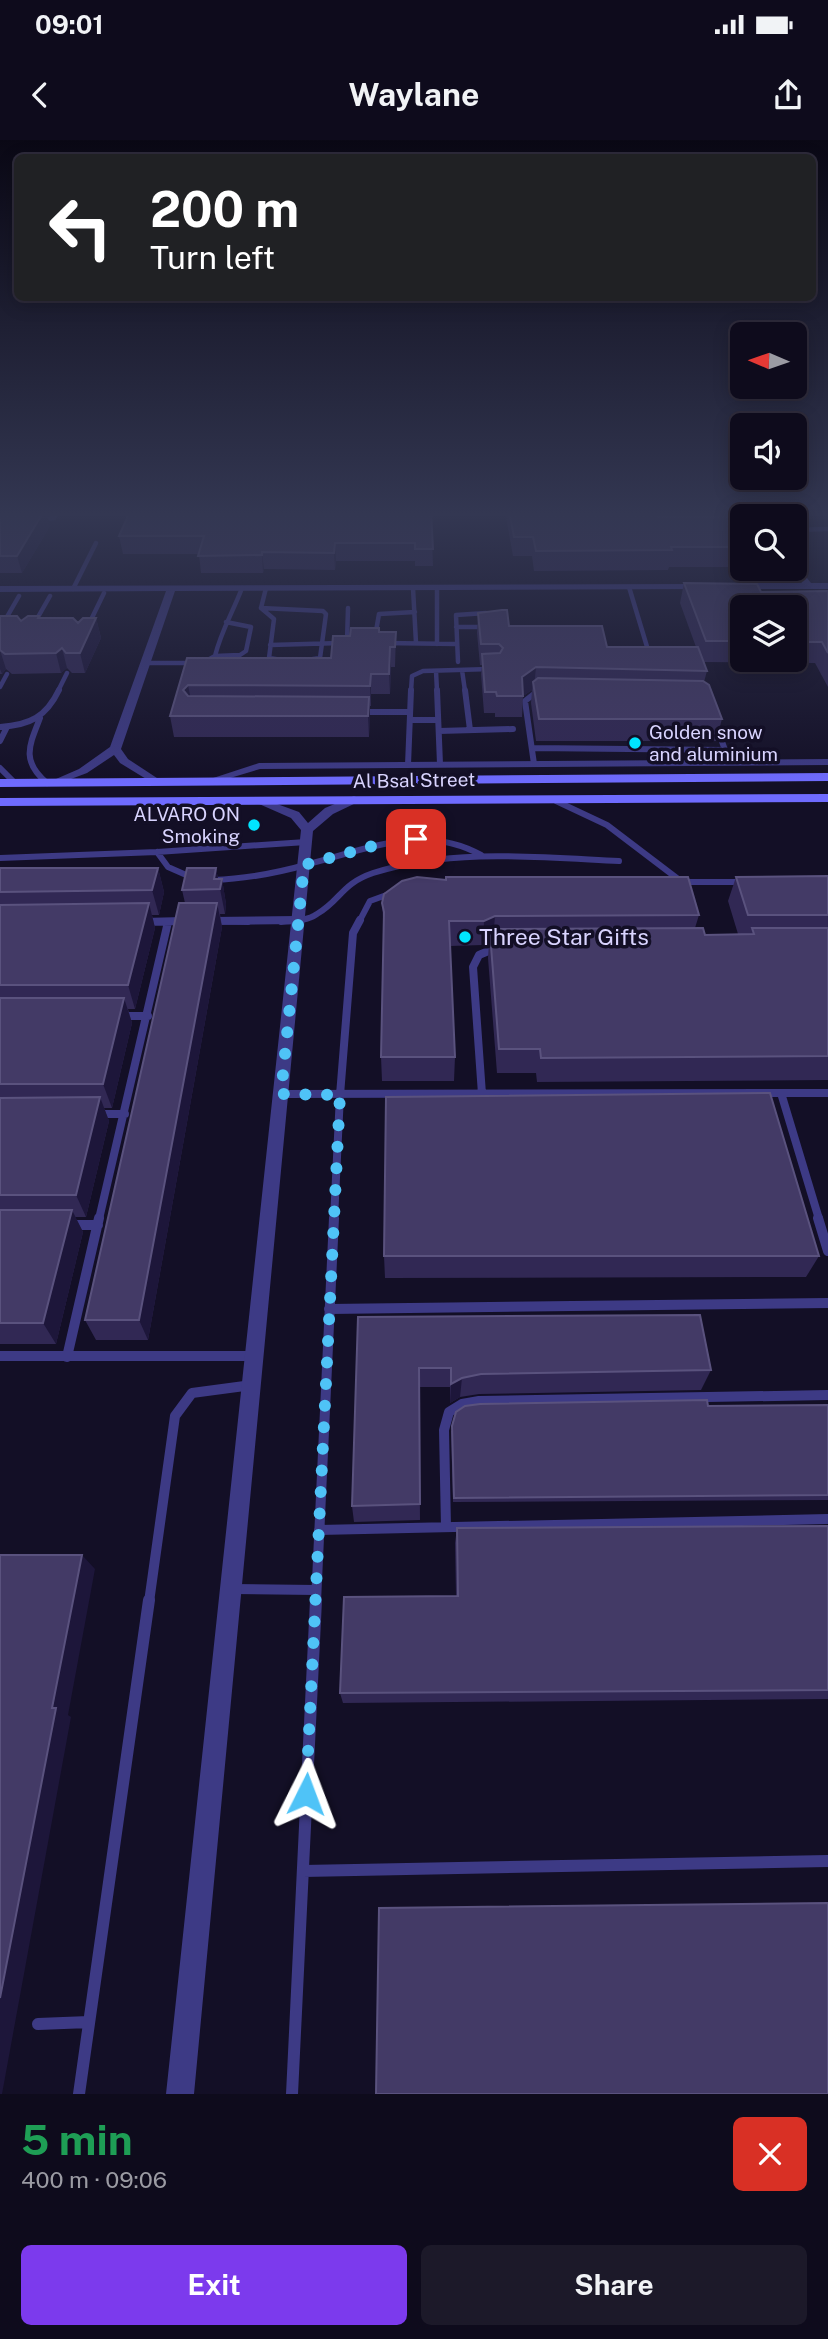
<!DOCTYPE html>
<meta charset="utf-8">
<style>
:root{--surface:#0e0b1c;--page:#1c1929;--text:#f1f3f6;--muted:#9b9ba3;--line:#2e2b3b;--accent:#7c3aed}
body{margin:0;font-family:"Public Sans",sans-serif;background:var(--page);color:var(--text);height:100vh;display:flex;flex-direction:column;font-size:26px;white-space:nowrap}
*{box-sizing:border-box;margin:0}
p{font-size:23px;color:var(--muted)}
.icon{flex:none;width:38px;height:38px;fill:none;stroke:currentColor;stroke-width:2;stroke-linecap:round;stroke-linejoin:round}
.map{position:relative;height:1954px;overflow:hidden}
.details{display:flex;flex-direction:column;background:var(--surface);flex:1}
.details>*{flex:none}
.hud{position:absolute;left:14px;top:14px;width:802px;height:147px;border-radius:10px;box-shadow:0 4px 18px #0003,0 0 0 2px var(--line);background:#202124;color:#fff;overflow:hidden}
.needle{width:46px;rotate:272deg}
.fabs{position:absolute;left:730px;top:182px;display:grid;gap:14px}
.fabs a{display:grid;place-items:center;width:77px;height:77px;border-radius:10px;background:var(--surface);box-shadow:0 4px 18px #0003,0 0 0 2px var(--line);font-size:35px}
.pin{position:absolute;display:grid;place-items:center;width:60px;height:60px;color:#fff;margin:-30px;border-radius:14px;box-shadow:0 4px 10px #0006}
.me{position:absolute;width:77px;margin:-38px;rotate:3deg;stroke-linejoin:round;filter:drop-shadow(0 0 5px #0008)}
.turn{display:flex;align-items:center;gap:24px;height:147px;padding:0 21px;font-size:32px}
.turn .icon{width:91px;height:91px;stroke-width:2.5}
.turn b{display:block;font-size:49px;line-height:60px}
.round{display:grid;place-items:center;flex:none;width:74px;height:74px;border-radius:10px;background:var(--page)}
.summary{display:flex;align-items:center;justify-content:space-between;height:119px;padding:0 21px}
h1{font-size:42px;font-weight:700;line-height:52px;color:#1e9e55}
.button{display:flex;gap:14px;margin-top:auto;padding:14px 21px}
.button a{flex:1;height:80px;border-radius:10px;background:var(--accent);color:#fff;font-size:28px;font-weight:700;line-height:80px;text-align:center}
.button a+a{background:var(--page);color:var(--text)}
.status{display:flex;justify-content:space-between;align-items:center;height:49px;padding:0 35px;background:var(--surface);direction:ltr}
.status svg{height:19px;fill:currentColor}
header{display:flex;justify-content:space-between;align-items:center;height:91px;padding:0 21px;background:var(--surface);font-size:32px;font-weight:700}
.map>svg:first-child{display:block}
</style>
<div class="status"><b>09:01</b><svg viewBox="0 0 49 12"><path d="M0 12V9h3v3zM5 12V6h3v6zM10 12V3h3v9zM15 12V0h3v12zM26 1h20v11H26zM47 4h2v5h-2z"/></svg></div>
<header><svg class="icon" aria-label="back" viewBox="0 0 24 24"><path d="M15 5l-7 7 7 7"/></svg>Waylane<svg class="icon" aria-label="share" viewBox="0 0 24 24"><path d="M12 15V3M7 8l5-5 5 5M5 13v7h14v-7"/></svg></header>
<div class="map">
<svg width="828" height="1954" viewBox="0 0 828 1954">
<rect width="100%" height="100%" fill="#130f26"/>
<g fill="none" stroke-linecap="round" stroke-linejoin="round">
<path stroke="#3d3a85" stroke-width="4.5" d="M38,380L54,378L59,371
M794,390L828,389
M629,447L648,510
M413,448L416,503
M437,448V504
M73,449L96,403
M261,468L323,471L326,474L320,518L294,522L269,518L274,479Z
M261,468L266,448
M34,484L50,456
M88,486L104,453
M456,487H485
M0,489L19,456
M375,497L379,474L415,472
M347,502L348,468
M385,503L457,504
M270,505L341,503
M215,516L240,515L246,511L251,487L226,482
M206,521L215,516C221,491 233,472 242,448
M458,522L456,475L486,473
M145,523H193
M462,530L465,551
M436,531L437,551
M0,547L7,534
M58,551L67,533
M411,551L412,536L423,531L490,529"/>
<path stroke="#3d3a85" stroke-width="6" d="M437,550L440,624
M465,550L470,590
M361,572H410
M40,578C29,606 21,621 47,643
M410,580H438
M715,582L725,610L744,622
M0,587C30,585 46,577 59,550
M439,591L513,589
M0,601L7,587
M532,608L725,610
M534,624L525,561L534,554H542
M408,625L411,550
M0,628L15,643
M556,661L607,685L682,742
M157,712L168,727L193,738
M0,718L157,712L306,702
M213,740C246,739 277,733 309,724C368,709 423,683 481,715
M680,742H744
M213,781L248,782
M143,782L183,781
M281,782C293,781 307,781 317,774C341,760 341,744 373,733C451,708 538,717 619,721
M359,782L370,761L392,753"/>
<path stroke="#3d3a85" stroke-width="8" d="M213,781L297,780
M143,782L183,781
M122,876H148
M781,953L819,1079
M281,954L828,953
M482,954L473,827L479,815L498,807
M97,974H125
M99,1079L168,782
M334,1079L340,955L353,793L360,780"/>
<path stroke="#3d3a85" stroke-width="10" d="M818,1078L828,1111
M69,1085H98
M329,1169L828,1163
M0,1216H253
M67,1217L99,1078
M446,1387L444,1290L449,1272L462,1264L479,1261L828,1255
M319,1390L828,1379
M233,1449L316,1450
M149,1462L175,1276L192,1253L252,1245
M316,1462L334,1078"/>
<path stroke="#3d3a85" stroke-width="12" d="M303,1731L828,1721
M38,1884L89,1882
M79,1954L149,1460
M292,1954L316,1460"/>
<path fill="#3d3a85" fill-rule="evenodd" d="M759,371H767L770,376H762Z
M794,422L811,443H828V449H737L733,446L737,443H802L793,429Z
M705,444L708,445V449L175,451L121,609L128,619L160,640L162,642L156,645L120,623L114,615L87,633L55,645L49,642L79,629L110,607L166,451L0,452V446Z
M828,619V625L260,629L210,644L204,641L259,623Z
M354,656L358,658V662L333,674L313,691L194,1954H166L301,690L291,678L252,661L258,657L299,672L308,683L325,668Z"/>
<path fill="#6f6bff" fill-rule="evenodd" d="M828,633V641L0,647V639Z
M828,654V662L0,666V658Z"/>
</g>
<path fill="#312854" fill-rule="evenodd" d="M0,371H52L51,374H47L50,386L22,433H0Z
M431,371L433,426H415V421H336L335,430L264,429L263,433H201L199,414H123L119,396Z
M505,371H656L658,377L742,387V427H669L668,430L534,431L532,416H513Z
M684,443L761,452L828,451V547L815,523L703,522L707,531L704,542L722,579L716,601H536L531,563L532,550L523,556L522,577H495V573H484L481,534L482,525H480L477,493L478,473L509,486L607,507H696L680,463ZM742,467H794V520H742Z
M0,476L21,481L39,478L78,483L96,478L101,498L85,533H72L67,528L61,533L12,534L6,529L2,534H0Z
M379,492H396L395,527H391L390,554H371V566H370L369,597H174L170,576L187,518H331L350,496Z
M0,728H158L164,752L159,775H152L155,788L135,869H128L132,883L112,968H104L109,981L86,1077H75L83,1092L56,1204H0Z
M216,728L218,739H222L226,764L225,774H220L222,787L148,1200H96L85,1180L185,763L182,750Z
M828,736V940L537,942L536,933H497L488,818L489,802L483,805L450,806L455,917L454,941H382L381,917L384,792L382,763L699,775L695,788L705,795L738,794L728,761L736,737Z
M384,1116H819L806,1137L385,1138Z
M358,1177L711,1230L701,1250L479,1254L460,1257L450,1263V1247H419L420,1380L354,1382L352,1366Z
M828,1265V1360L453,1362L451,1291L708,1266Z
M828,1386V1559L343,1563L340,1553L456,1456L455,1403L457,1388Z"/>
<path fill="#1d163a" d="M44,371H46L50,386L22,433L17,416Z
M335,403L336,421L335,430L334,413Z
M262,412L264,429L263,433L262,415Z
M96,478L101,498L85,533L80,513Z
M390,507L391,527L390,554L389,534Z
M62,508L67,528L61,533L56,513Z
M0,510L6,529L2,534L0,529Z
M536,527L534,548L533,542L532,550L523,556L522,537Z
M371,534V566L370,546Z
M188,545L192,565L183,550Z
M369,557L370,578L369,597L368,576Z
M158,728L164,752L159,775L152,750Z
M216,728L220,749L222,739L226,764L225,774L220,749L214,739Z
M149,763L155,788L135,869L128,845Z
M217,763L222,787L148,1200L139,1180Z
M495,776L493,800L490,793L489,802L483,805L484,781Z
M124,858L132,883L112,968L103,944Z
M100,957L109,981L86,1077L76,1055Z
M72,1070L83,1092L56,1204L43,1183Z
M462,1238L460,1257L450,1263L451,1244Z
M82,1415L95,1429L68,1575L71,1577L2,1954H0V1858L52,1568Z"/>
<path fill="#433a66" stroke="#5a527e" stroke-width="2" d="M0,371H44L17,416H0Z
M130,371H431L433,409H415V403H335L334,413L262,412V415L198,416L204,396H119Z
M509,371H656L658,377H737L742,387V407H671L672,410L536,411L533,397H514Z
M684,443L757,444L761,452L828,451V513L822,502H794V467H742V501H706Z
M502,470H507L509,486H602L607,507H698L707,531L536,527L522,537L523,556H497L496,552H485L482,514L500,513L503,508L499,504H481L478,473Z
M0,476H17L21,481L28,476H39L38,478H73L78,483L83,478H96L80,513H66L62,508L56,513L5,514L0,510Z
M351,488H379V492H396L395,507H390L389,534H371L370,546L188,545L183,550L188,556L369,557L368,576H170L187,518H331L333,496H350Z
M538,538L703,541L709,545L722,579H539L533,542Z
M0,728H158L152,750L0,752Z
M187,728H216L214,739H222L220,749L182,750Z
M828,736V775H748L736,737Z
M417,737L446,740V737H688L699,775L495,776L484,781H449L455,917H381L384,772L382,763L384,754L402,741Z
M149,763L128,845H0V765Z
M179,763H217L139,1180H85Z
M703,788L705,795L754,794L752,788H828V916L541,918L540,909H499L490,793L497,789Z
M0,858H124L103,944H0Z
M770,953L819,1116H384L386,957Z
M100,957L76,1055H0V958Z
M0,1070H72L43,1183H0Z
M700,1175L711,1230L481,1234L462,1238L451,1244V1228H419L420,1364L352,1366L358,1177Z
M707,1260L708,1266L828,1265V1355L454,1358L452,1286L456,1272L465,1266L480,1264Z
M828,1386V1550L340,1553L344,1457L458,1456L457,1388Z
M0,1415H82L52,1568H56L0,1858Z
M828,1763V1954H376L379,1768Z"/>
<linearGradient id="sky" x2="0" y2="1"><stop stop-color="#0a0815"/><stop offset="0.58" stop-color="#333752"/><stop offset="1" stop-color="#333752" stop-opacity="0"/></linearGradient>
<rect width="828" height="645" fill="url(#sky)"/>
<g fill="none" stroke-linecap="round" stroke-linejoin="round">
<path stroke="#4fc3f7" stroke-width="12" stroke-dasharray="0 21.6" d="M306,1654L340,955L281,954L304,725L373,706L416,699"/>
</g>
<g fill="#00e5ff" stroke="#130f26" stroke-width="2.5">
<circle cx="635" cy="603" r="7"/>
<circle cx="254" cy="685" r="7"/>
<circle cx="465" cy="797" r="7"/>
</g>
<g text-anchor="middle" stroke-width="7" stroke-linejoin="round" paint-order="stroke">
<g font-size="19" fill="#d9d4ff" stroke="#130f26" text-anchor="start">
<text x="649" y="599">Golden snow<tspan x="649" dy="22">and aluminium</tspan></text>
<text x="240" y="681" text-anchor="end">ALVARO ON<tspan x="240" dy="22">Smoking</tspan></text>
</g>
<g font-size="19" fill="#d9d4ff" stroke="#130f26">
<text transform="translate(414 640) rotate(-1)" y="7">Al Bsal Street</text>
</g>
<g font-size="23" fill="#d9d4ff" stroke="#130f26" text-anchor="start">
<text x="479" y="805">Three Star Gifts</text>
</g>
</g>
</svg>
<div class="fabs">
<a><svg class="needle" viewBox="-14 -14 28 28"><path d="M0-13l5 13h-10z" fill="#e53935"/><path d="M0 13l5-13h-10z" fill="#9b9ba3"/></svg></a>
<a><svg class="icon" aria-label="sound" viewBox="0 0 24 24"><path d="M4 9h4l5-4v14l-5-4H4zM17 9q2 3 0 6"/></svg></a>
<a><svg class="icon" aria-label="search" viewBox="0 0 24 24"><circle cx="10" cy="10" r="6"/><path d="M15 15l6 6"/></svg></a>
<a><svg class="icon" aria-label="layers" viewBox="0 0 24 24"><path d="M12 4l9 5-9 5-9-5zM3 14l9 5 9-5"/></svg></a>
</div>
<div class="pin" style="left:416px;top:699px;background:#d93025"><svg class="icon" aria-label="arrive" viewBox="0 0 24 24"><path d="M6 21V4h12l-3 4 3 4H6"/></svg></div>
<svg class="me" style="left:306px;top:1654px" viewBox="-20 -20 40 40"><path d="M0-17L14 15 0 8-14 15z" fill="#4fc3f7" stroke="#fff" stroke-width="4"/></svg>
<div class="hud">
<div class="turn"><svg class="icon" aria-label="left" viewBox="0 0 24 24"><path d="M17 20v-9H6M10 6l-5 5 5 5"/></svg><div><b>200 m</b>Turn left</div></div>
</div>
</div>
<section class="details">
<div class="summary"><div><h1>5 min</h1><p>400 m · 09:06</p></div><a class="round" style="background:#d93025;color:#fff"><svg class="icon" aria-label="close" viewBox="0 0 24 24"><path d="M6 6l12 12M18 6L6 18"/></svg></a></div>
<div class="button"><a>Exit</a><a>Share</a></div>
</section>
